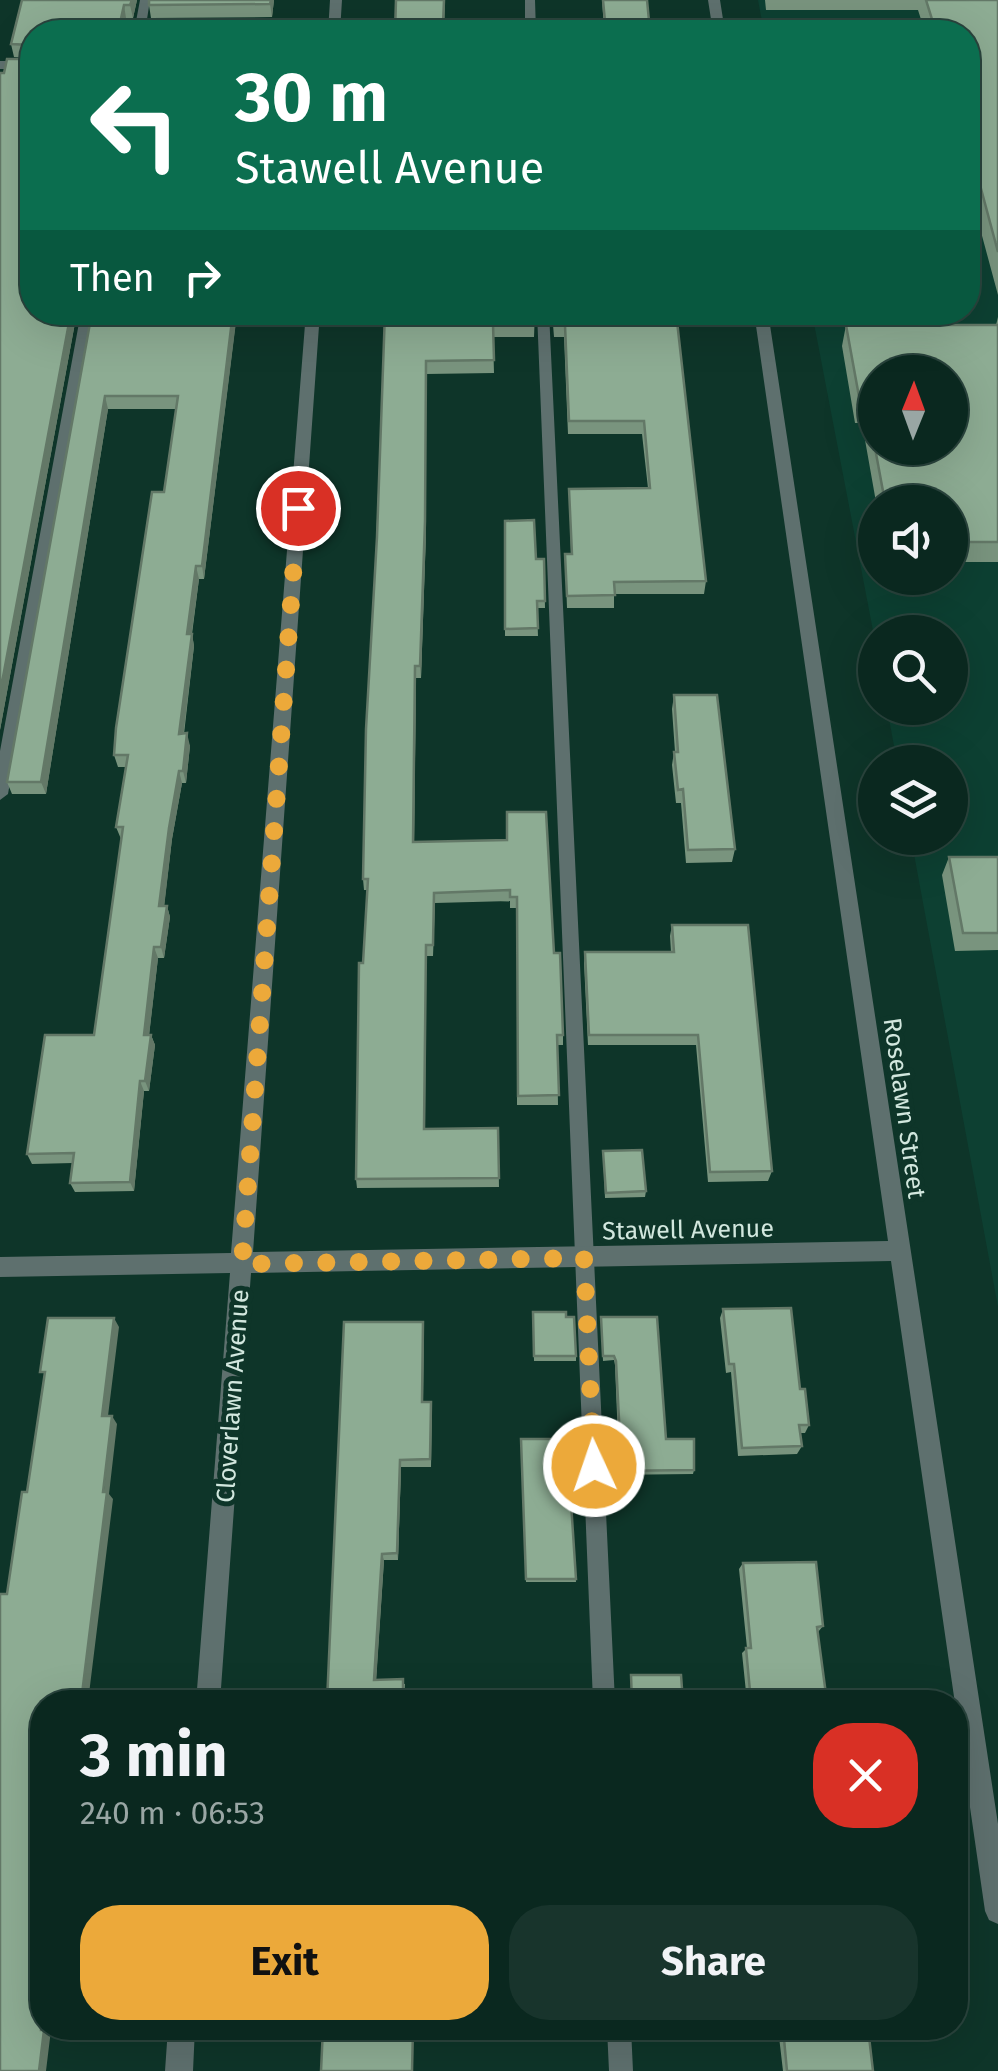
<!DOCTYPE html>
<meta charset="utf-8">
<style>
:root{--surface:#0a281f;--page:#18342c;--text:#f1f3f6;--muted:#99a6a4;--line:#2a443d;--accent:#eca93a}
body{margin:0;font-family:"Fira Sans",sans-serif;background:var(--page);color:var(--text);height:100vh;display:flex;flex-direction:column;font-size:38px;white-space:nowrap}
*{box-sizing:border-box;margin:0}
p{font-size:32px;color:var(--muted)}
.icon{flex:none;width:55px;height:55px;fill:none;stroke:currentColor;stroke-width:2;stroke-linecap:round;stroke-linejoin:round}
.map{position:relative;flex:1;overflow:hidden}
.details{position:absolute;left:30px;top:1690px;width:938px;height:350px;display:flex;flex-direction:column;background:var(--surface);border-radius:40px;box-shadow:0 10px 40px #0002,0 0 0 2px var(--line)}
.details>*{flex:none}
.hud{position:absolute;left:20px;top:20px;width:960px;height:305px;border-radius:40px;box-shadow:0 10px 40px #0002,0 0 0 2px var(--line);background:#0b6e4f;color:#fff;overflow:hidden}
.needle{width:65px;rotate:1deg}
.fabs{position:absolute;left:858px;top:355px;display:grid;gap:20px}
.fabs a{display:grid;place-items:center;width:110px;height:110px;border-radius:50%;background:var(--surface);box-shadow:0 10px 40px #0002,0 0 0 2px var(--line);font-size:50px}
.pin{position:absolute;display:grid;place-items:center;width:85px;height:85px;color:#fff;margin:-42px;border:5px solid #fff;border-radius:50%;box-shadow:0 2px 10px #0007}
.me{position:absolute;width:110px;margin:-55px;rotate:357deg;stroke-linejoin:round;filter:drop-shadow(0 0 8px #0008)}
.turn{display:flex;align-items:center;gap:35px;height:210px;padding:0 50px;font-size:45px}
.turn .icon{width:130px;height:130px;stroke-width:2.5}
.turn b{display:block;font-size:70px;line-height:85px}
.then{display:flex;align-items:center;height:95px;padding:0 50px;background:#0003;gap:20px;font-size:38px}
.round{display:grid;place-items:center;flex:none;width:105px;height:105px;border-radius:40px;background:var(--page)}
.head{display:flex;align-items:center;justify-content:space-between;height:170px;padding:0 50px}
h1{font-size:60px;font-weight:700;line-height:75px}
.primary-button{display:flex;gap:20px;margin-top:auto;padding:20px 50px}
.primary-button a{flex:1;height:115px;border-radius:40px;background:var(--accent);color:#111;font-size:40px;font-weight:700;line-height:115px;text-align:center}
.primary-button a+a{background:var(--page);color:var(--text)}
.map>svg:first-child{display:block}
</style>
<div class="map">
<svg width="998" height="2071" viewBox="0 0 998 2071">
<rect width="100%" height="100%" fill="#0e3529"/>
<path fill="#0d4032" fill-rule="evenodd" d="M758,0H998V1307L911,838H950V762H897L887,708H950V632H875V641L812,313L968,312V32H764ZM875,372H950V448H875ZM875,502H950V578H875Z"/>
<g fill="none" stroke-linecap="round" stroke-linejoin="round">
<path fill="#5e706e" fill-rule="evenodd" d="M140,0H150L145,32H134Z
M525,0H535L536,32H525Z
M900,27L904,28V32H713L719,29Z
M81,312H94L8,794L0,800V751Z
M537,312H549L615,1702H593Z
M607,2028H631L633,2071H609Z"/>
<path fill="#5e706e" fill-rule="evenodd" d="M330,0H342L340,32H328Z
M708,0H720L725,32H713Z
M0,61H32V69H0Z
M306,312H320L253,1252L888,1241L754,312H768L998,1824V1924L989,1920L985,1911L891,1261L251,1273L220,1702H196L230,1273L0,1277V1257L231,1253Z
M168,2028H195L193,2071H165Z"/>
</g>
<path fill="#79947e" d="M22,0H137L133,18H126L124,32H32L77,312L0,730V73H4L30,58L14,57L11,44Z
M274,0L272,17L151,18L149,5Z
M445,0L444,32H395Z
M602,0H647L648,29H604Z
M765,0H998V295L974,206H968V32H925L918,10H766Z
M92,312H237L204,579H199L192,634L194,646L184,734L190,746L186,783H182L172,839L164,906H167L170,917L164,958H158L149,1035H151L155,1045L149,1091H144L134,1191L75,1192L70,1183L73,1163L32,1164L27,1154L94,1035L121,839L116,827L126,767H118L114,755L164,492L176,409H108L46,794H12L7,782Z
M385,312H535L534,337H493L494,373L426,374V533L421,678H416L414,842L507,840L554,953L563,1035V1045H557L558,1105H517V908H510V901L435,903L433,956H426L425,1129L498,1128L499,1187L357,1188L356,1179L363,963L367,890H364L363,879Z
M552,312H676L706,581L704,594H614V608H567L565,554H571L569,489L648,488L642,434H568L564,337H554Z
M998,317V562H950V502H876L862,423H855L842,346L846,325H996Z
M505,521L536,559H544L545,608H537L538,636H505Z
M674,695L735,849L732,862L686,863L681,803H676L672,765L674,752H675L672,709Z
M949,857H998V950L955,951L942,875Z
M672,925L772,1171L768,1181L708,1182L696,1045H588L584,963L585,952H671L670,936Z
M603,1151L646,1191L645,1197L605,1198Z
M723,1309L800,1389L809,1425L805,1433H800L802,1446L797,1454L738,1456L731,1372L726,1373L720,1318Z
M533,1312L576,1356V1361H534Z
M601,1317L666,1439L694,1470L693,1474L608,1475L607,1439H618L615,1365L614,1360L603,1361Z
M424,1331L423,1402H431L432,1410L431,1467H401L398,1560H384L376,1680L405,1684L404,1702H327Z
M521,1439L581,1472L580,1476H569L576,1582H526Z
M743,1563L823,1626L818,1632L827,1702H747L742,1653L747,1648L739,1569Z
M778,2028H868L873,2071H783Z"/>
<path fill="#637867" d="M132,0H137L133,18L130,5Z
M271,0H274L272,17L270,4Z
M124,5L126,18L124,32H118Z
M71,312H77L0,730V693Z
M233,312L237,314L204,579L202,566Z
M426,374V533L421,678L420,666Z
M105,396L108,409L46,794L41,782Z
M196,566L199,579L190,646L187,634Z
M192,634L194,646L182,746L179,734Z
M415,666L416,678L414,853L413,842Z
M187,733L190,746L186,783L183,771Z
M179,771L182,783L172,839L163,917L159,906L169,828Z
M167,906L170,917L164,958L161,947Z
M154,947L158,958L148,1045L144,1035Z
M151,1035L155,1045L149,1091L145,1081Z
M140,1081L144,1091L134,1191L130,1182Z
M114,1318L119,1327L107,1424L102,1416Z
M112,1416L117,1424L109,1494L113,1499L88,1702H81Z
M400,1460L401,1467L398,1560L397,1553Z
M382,1554L384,1560L376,1684L374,1680Z
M44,2030H51L46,2071H39Z"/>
<path fill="#8dac93" stroke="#637867" stroke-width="2.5" d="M22,0H132L130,5H124L118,32H32V55V45L11,44Z
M149,0H271L270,4L149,5Z
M396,0H444L443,24H428V32H395Z
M603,0H647L649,21H605Z
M926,0H998V252L980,185H972L968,167V32H936Z
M32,56V312H71L0,693V73H4L7,59H29Z
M92,312H233L202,566H196L187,634H192L179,734L187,733L183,771H179L169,828L159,906H167L161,947H154L144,1035H151L145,1081H140L130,1182L70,1183L74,1153L27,1154L45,1035H94L123,827H116L128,755H114L116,728L152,492H164L178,396H105L41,782H7Z
M385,312H535V325L493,324L494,360L426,361L425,521L420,666H415L413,842L507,840V812H546L554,953H560L563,1035H557L559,1095L518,1096L517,897H510V890L434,893L433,945H426L424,1129L498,1128L499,1178L356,1179L359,963H363L368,879H363L366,729L377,537Z
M553,312H676L706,581L614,582L615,595L567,596L565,554H572L569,489L650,488L644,421H569L565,325H554Z
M846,325H998V542H950V502H885L875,448H950V372H875V447L866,402H860Z
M534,520L536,559H544L545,601H537L538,628L505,629V521Z
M674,695H717L735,849L688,850L683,789L678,790L674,752H678Z
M949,857H998V933H963Z
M672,925H748L772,1171L710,1172L698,1035H589L585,952H674Z
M642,1150L646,1191L606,1193L603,1151Z
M791,1308L800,1389H805L809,1425H799L802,1446L742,1448L734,1364H729L723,1309Z
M533,1312H566V1317H574L576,1356H534Z
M601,1317H657L666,1439H694V1470L609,1471L607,1439H620L616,1361L614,1356H603Z
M48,1318H114L102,1416H112L103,1492H107L81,1702H42V2016L41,2030H44L39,2071H0V1594H7L22,1492H27L45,1372H40Z
M344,1322H423L422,1402H431L430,1459L400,1460L397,1553L382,1554L374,1680L403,1679V1702H327Z
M521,1439H579L581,1472H569L576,1579H526Z
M816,1562L823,1626L817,1627L827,1702H751L746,1648H751L743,1563Z
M631,1675H681L683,1702H632Z
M323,2028H413L412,2071H321Z
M783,2028H868L873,2071H787Z"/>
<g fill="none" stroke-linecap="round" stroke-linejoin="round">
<path stroke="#eca93a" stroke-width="18" stroke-dasharray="0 32.4" d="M298,508L242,1264L584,1258L594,1466"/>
</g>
<g text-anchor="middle" stroke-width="10" stroke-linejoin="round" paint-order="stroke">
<g font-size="25" fill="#d2e7de" stroke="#0e3529">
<text transform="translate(905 1108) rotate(82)" y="9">Roselawn Street</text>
<text transform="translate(688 1229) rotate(-1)" y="9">Stawell Avenue</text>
<text transform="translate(232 1396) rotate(-86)" y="9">Cloverlawn Avenue</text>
</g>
</g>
</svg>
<div class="fabs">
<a><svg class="needle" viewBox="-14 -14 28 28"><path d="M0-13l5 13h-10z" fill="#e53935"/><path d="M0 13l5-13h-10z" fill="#99a6a4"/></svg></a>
<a><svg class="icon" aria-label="sound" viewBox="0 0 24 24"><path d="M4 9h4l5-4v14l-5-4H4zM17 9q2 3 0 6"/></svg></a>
<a><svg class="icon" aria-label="search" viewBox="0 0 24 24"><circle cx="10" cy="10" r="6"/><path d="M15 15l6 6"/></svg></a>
<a><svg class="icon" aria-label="layers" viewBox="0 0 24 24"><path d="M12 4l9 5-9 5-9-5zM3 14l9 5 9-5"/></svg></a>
</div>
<div class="pin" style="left:298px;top:508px;background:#d93025"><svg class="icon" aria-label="arrive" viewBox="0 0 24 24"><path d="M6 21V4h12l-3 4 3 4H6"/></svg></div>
<svg class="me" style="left:594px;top:1466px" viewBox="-20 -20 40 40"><circle r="17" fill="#eca93a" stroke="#fff" stroke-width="3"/><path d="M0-11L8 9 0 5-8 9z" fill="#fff"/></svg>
<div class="hud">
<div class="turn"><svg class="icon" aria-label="left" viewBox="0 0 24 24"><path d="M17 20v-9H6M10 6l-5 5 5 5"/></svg><div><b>30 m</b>Stawell Avenue</div></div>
<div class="then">Then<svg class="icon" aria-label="right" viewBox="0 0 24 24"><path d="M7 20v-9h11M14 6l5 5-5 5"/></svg></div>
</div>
<section class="details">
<div class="head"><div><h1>3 min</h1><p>240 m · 06:53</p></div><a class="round" style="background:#d93025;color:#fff"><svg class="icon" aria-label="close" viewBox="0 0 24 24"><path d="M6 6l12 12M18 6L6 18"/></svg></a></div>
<div class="primary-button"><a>Exit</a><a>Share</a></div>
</section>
</div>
